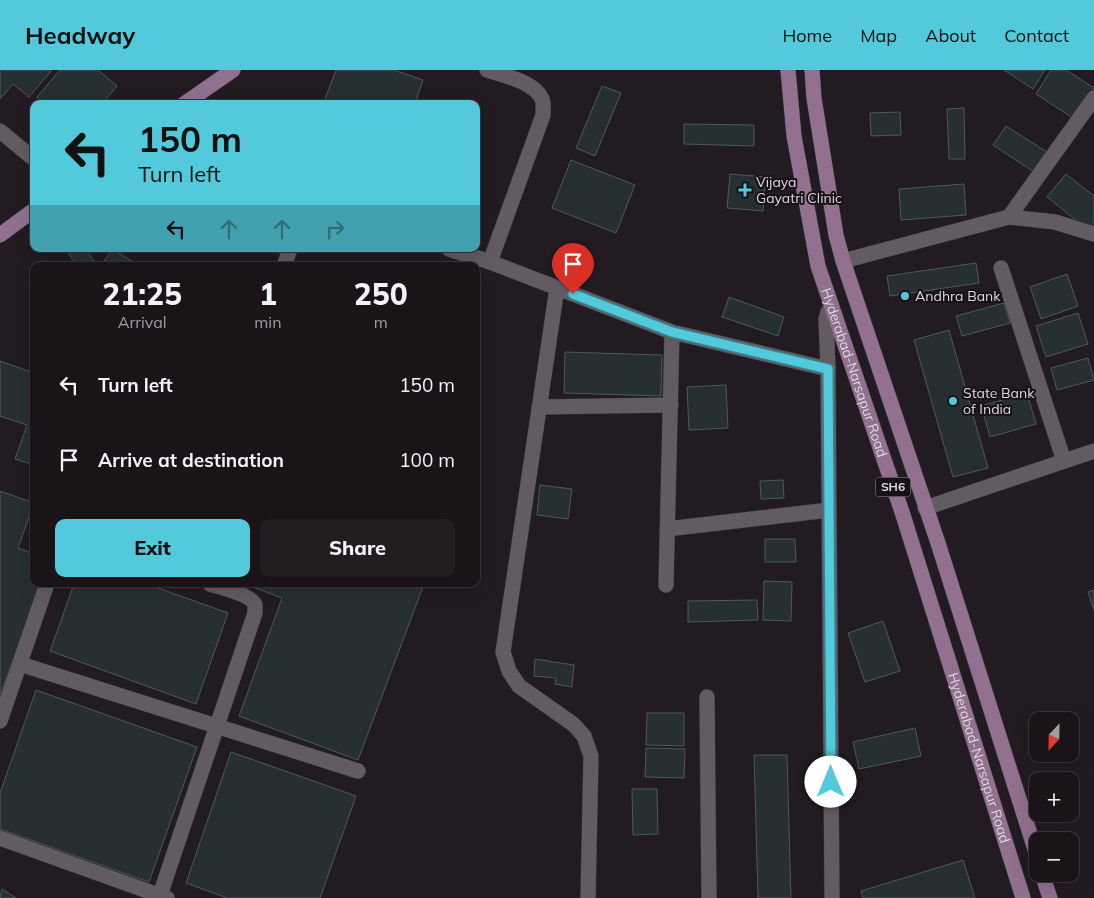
<!DOCTYPE html>
<meta charset="utf-8">
<style>
:root{--surface:#1a1419;--page:#231d22;--text:#f1f3f6;--muted:#9f9ea2;--line:#383338;--accent:#53cadc}
body{margin:0;font-family:Mulish,sans-serif;background:var(--page);color:var(--text);height:100vh;display:flex;flex-direction:column;font-size:19px;white-space:nowrap}
*{box-sizing:border-box;margin:0}
p{font-size:16px;color:var(--muted)}
.icon{flex:none;width:28px;height:28px;fill:none;stroke:currentColor;stroke-width:2;stroke-linecap:round;stroke-linejoin:round}
.map{position:relative;flex:1;overflow:hidden}
.drawer{position:absolute;left:30px;top:192px;width:450px;height:325px;display:flex;flex-direction:column;background:var(--surface);border-radius:10px;box-shadow:0 5px 20px #0002,0 0 0 1px var(--line)}
.drawer>*{flex:none}
.top-card{position:absolute;left:30px;top:30px;width:450px;height:152px;border-radius:10px;box-shadow:0 5px 20px #0002,0 0 0 1px var(--line);background:#53cadc;color:#111;overflow:hidden}
.needle{width:32px;rotate:202deg}
.controls{position:absolute;left:1029px;top:642px;display:grid;gap:10px}
.controls a{display:grid;place-items:center;width:50px;height:50px;border-radius:10px;background:var(--surface);box-shadow:0 5px 20px #0002,0 0 0 1px var(--line);font-size:25px}
.pin{position:absolute;display:grid;place-items:center;width:42px;height:42px;color:#fff;margin:-51px -21px;border-radius:50% 50% 50% 0;rotate:-45deg;box-shadow:0 0 5px #0007}
.pin .icon{rotate:45deg}
.me{position:absolute;width:55px;margin:-28px;rotate:0deg;stroke-linejoin:round;filter:drop-shadow(0 0 4px #0008)}
.turn{display:flex;align-items:center;gap:18px;height:105px;padding:0 25px;font-size:22px}
.turn .icon{width:65px;height:65px;stroke-width:2.5}
.turn b{display:block;font-size:35px;line-height:42px}
.lanes{display:flex;align-items:center;height:48px;padding:0 25px;background:#0003;justify-content:center;gap:25px;direction:ltr}
.lanes .off{opacity:.35}
.eta{display:flex;justify-content:space-evenly;align-items:center;height:85px;text-align:center}
.eta b{font-size:30px;font-weight:800;line-height:35px}
.action{display:flex;gap:10px;margin-top:auto;padding:10px 25px}
.action a{flex:1;height:58px;border-radius:10px;background:var(--accent);color:#111;font-size:20px;font-weight:800;line-height:58px;text-align:center}
.action a+a{background:var(--page);color:var(--text)}
ul{padding:0;list-style:none}
li{display:flex;align-items:center;gap:15px;height:75px;padding:0 25px}
li div{flex:1}
li b{display:block;font-size:19px}
li em{font-style:normal}
header{display:flex;align-items:center;gap:30px;box-sizing:border-box;height:70px;padding:0 25px;background:var(--accent);color:#111}
header strong{font-size:24px}
nav{display:flex;gap:28px;margin-inline-start:auto;font-size:18px}
.map>svg:first-child{display:block}
</style>
<header>
<strong>Headway</strong>
<nav><a>Home</a><a>Map</a><a>About</a><a>Contact</a></nav>
</header>
<div class="map">
<svg width="1094" height="828" viewBox="0 0 1094 828">
<rect width="100%" height="100%" fill="#221b21"/>
<path fill="#263032" stroke="#4d595b" d="M0,0H52L29,27L13,14L0,29Z
M60,0H98L117,16L102,34H45L37,27Z
M336,0H394L423,10L415,34H339L325,29Z
M1004,0H1045L1033,19Z
M1051,0H1066L1094,18V22L1076,50L1036,24Z
M602,16L621,23L595,86L576,78Z
M964,38L965,89H949L947,39Z
M900,42L901,65L871,66L870,43Z
M684,54L754,55V76L684,74Z
M1006,56L1050,84L1037,104L993,75Z
M571,90L635,115L616,163L552,138Z
M730,104L766,107L763,141L727,138Z
M1066,104L1094,126V152L1088,160L1047,127Z
M964,114L966,145L901,150L899,119Z
M68,179H85L97,195L95,196H78L66,180Z
M112,179L140,196H101Z
M976,193L979,213L890,226L887,206Z
M1067,204L1078,236L1041,249L1030,217Z
M729,227L784,247L778,266L722,247Z
M1004,233L1010,253L962,266L956,246Z
M1078,243L1088,274L1046,287L1036,256Z
M949,260L988,398L953,407L914,270Z
M565,282L662,285L661,326L564,323Z
M1088,288L1094,310L1057,320L1051,298Z
M0,291L34,303V395L15,389L27,355L0,346Z
M726,315L728,358L689,360L687,317Z
M1027,323L1036,354L990,367L981,336Z
M783,410L784,428L761,429L760,411Z
M540,415L572,419L568,449L537,445Z
M0,421L34,433L18,478L34,484V514H41L0,625Z
M765,469H795L796,492H765Z
M764,511L792,512L791,551L763,550Z
M74,514H147L228,543L196,634L50,581Z
M245,514H424L358,690L239,646L282,528Z
M1094,520V540L1088,522Z
M757,530L758,550L688,552V531Z
M883,551L900,601L865,612L848,563Z
M535,589L574,595L572,617L555,614L556,608L534,606Z
M36,620L197,677L149,812L0,759V723Z
M647,643H684V676L646,675Z
M915,658L921,686L859,699L853,672Z
M646,678L685,679L684,708L645,707Z
M231,682L356,726L320,828H227L186,813Z
M754,685H787L791,828H758Z
M632,719H657L658,764L633,765Z
M963,790L975,828H863L861,821Z
M2,819L16,828H0Z"/>
<g fill="none" stroke-linecap="round" stroke-linejoin="round">
<g stroke="#3a353a" stroke-width="16">
<path id="minor" d="M487,0C504,6 534,11 542,29C544,34 543,40 543,45L490,192
M0,61L34,89
M1009,147L1094,28
M449,179L490,192L672,262L828,299
M843,191L1009,147L1055,152L1094,164
M284,196L290,179
M1001,198L1064,391
M557,218L503,582L509,601L519,616L573,654L584,666L591,686L588,828
M539,337L671,335
M925,438L1094,381
M667,459L829,440
M666,515L672,262
M20,594L358,701
M707,627L709,828
M0,651L47,514
M0,768L167,828
M160,825L255,543C255,543 255,536 255,535C252,525 220,517 210,514
M832,828L828,299L826,249L828,242L832,237"/>
</g>
<g stroke="#3a353a" stroke-width="16">
<g id="major">
<path id="s1" d="M788,0L794,66L818,196L903,445L1023,828"/>
<path d="M812,0L814,28L836,165L843,191L938,473L1038,789"/>
<path d="M184,34L233,0"/>
<path d="M0,165L34,140"/>
<path d="M1042,804L1050,828"/>
</g>
</g>
<use href="#minor" stroke="#625b62" stroke-width="15"/>
<use href="#major" stroke="#917090" stroke-width="15"/>
</g>
<g fill="none" stroke-linecap="round" stroke-linejoin="round">
<g stroke="#36838f" stroke-width="12">
<path id="route" d="M573,224L672,262L828,299L831,712"/>
</g>
<use href="#route" stroke="#53cadc" stroke-width="9"/>
</g>
<g fill="#53cadc" stroke="#181218" stroke-width="2">
<path d="M742.5 112.5h5v5h5v5h-5v5h-5v-5h-5v-5h5z"/>
<circle cx="905" cy="226" r="5"/>
<circle cx="953" cy="331" r="5"/>
</g>
<g text-anchor="middle" stroke-width="4" stroke-linejoin="round" paint-order="stroke">
<rect fill="#181218" stroke="#a39ea3" stroke-width="1" x="875.5" y="407.5" width="35" height="19" rx="4"/>
<g font-size="12" font-weight="bold" fill="#dfdadf">
<text x="893" y="421">SH6</text>
</g>
<g font-size="14" fill="#dfdadf" stroke="#181218" text-anchor="start">
<text x="756" y="117">Vijaya<tspan x="756" dy="16">Gayatri Clinic</tspan></text>
<text x="915" y="231">Andhra Bank</text>
<text x="963" y="328">State Bank<tspan x="963" dy="16">of India</tspan></text>
</g>
<g font-size="14" fill="#dfdadf" stroke="#181218">
<text dy="5" stroke="none"><textPath href="#s1" startOffset="311">Hyderabad-Narsapur Road</textPath></text>
<text dy="5" stroke="none"><textPath href="#s1" startOffset="716">Hyderabad-Narsapur Road</textPath></text>
</g>
</g>
</svg>
<div class="controls">
<a><svg class="needle" viewBox="-14 -14 28 28"><path d="M0-13l5 13h-10z" fill="#e53935"/><path d="M0 13l5-13h-10z" fill="#9f9ea2"/></svg></a>
<a>+</a>
<a>−</a>
</div>
<div class="pin" style="left:573px;top:224px;background:#d93025"><svg class="icon" aria-label="arrive" viewBox="0 0 24 24"><path d="M6 21V4h12l-3 4 3 4H6"/></svg></div>
<svg class="me" style="left:831px;top:712px" viewBox="-20 -20 40 40"><circle r="19" fill="#fff"/><path d="M0-13L10 11 0 6-10 11z" fill="#53cadc"/></svg>
<div class="top-card">
<div class="turn"><svg class="icon" aria-label="left" viewBox="0 0 24 24"><path d="M17 20v-9H6M10 6l-5 5 5 5"/></svg><div><b>150 m</b>Turn left</div></div>
<div class="lanes"><svg class="icon" aria-label="left" viewBox="0 0 24 24"><path d="M17 20v-9H6M10 6l-5 5 5 5"/></svg><svg class="icon off" aria-label="ahead" viewBox="0 0 24 24"><path d="M12 20V5M6 11l6-6 6 6"/></svg><svg class="icon off" aria-label="ahead" viewBox="0 0 24 24"><path d="M12 20V5M6 11l6-6 6 6"/></svg><svg class="icon off" aria-label="right" viewBox="0 0 24 24"><path d="M7 20v-9h11M14 6l5 5-5 5"/></svg></div>
</div>
<section class="drawer">
<div class="eta">
<div><b>21:25</b><p>Arrival</p></div>
<div><b>1</b><p>min</p></div>
<div><b>250</b><p>m</p></div>
</div>
<ul>
<li><svg class="icon" aria-label="left" viewBox="0 0 24 24"><path d="M17 20v-9H6M10 6l-5 5 5 5"/></svg><div><b>Turn left</b></div><em>150 m</em></li>
<li><svg class="icon" aria-label="arrive" viewBox="0 0 24 24"><path d="M6 21V4h12l-3 4 3 4H6"/></svg><div><b>Arrive at destination</b></div><em>100 m</em></li>
</ul>
<div class="action"><a>Exit</a><a>Share</a></div>
</section>
</div>
